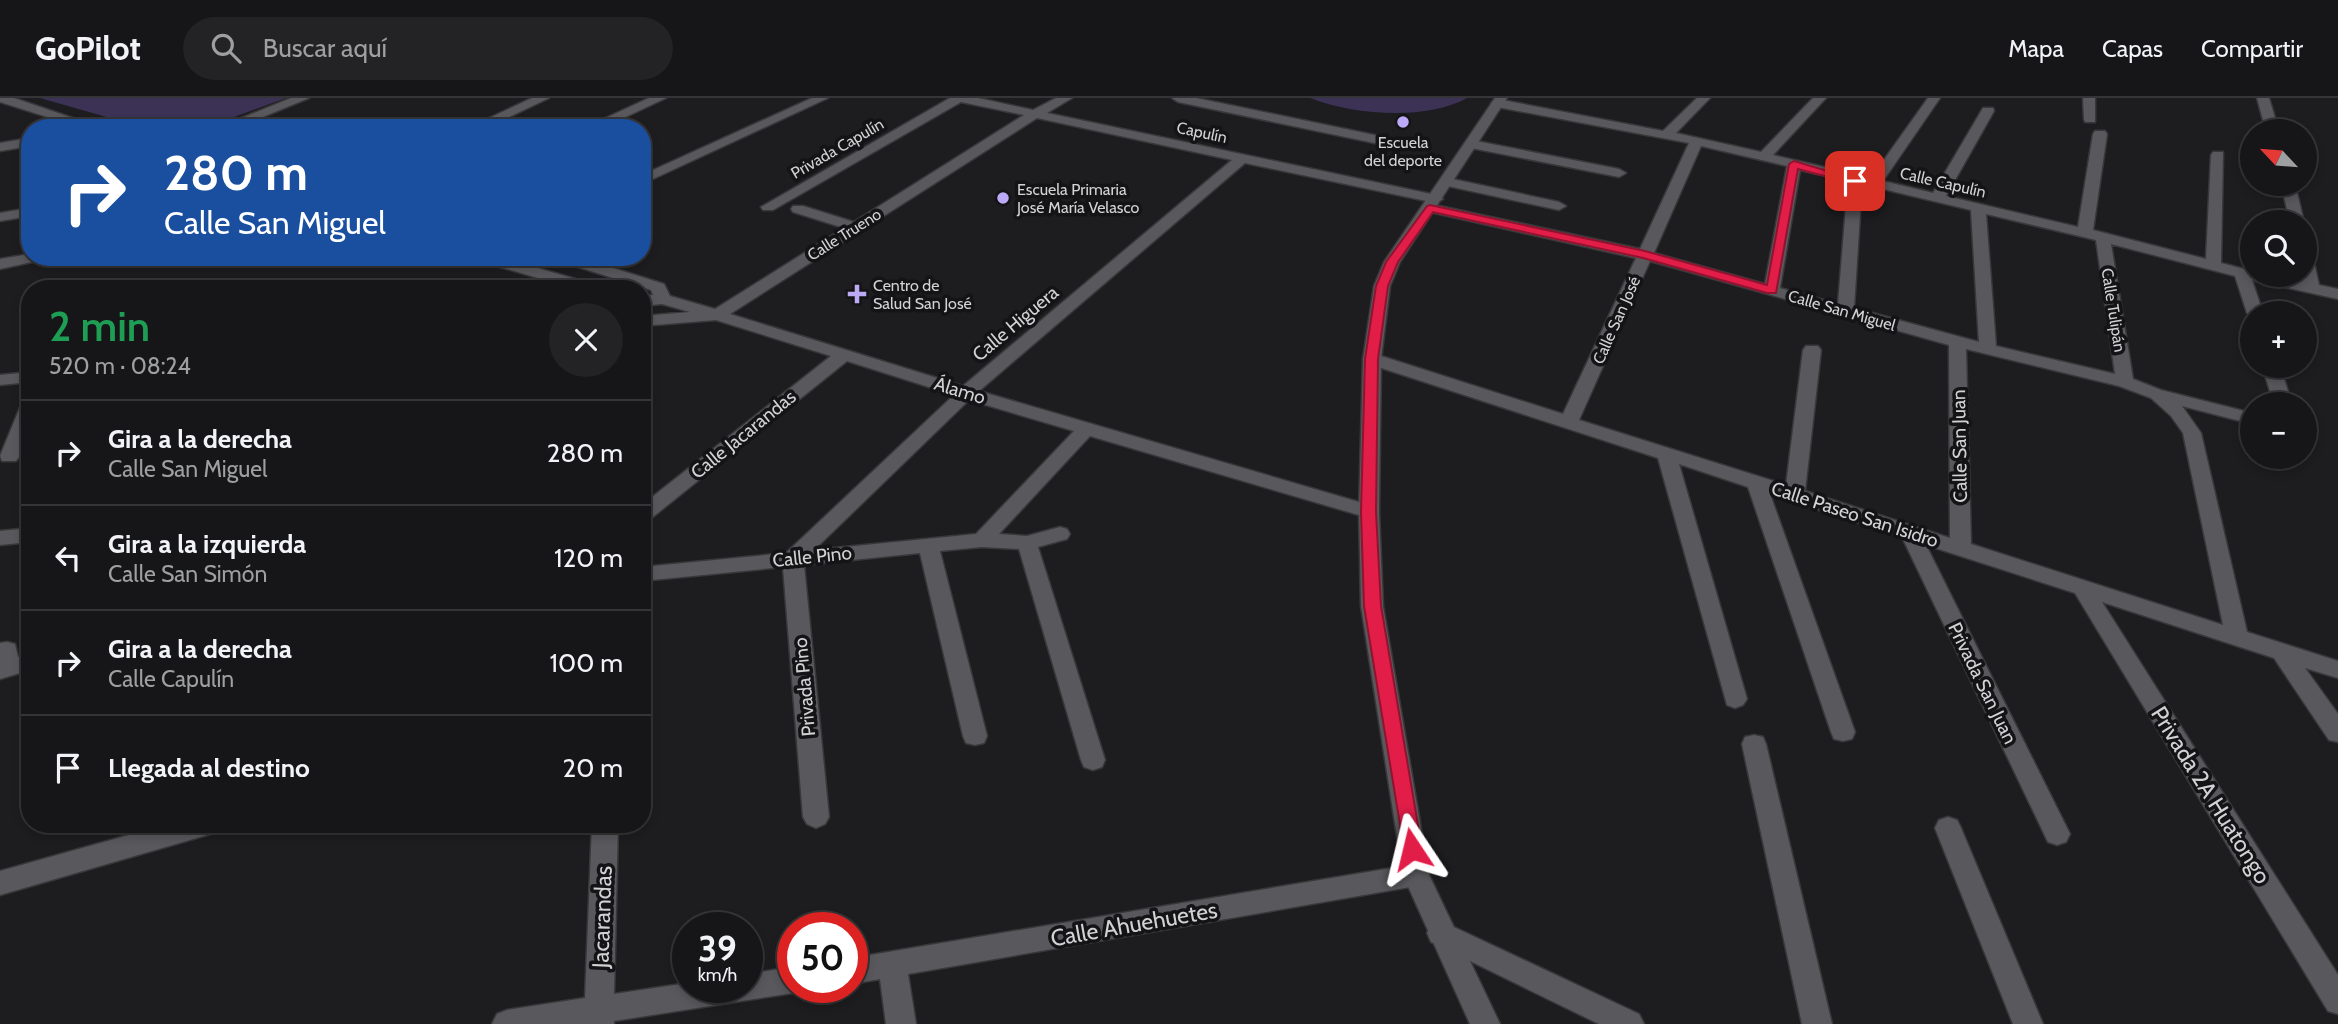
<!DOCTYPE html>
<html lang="es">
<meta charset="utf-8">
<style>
:root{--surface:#161517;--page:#232224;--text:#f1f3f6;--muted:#9e9fa1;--line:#353436}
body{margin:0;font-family:Cabin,sans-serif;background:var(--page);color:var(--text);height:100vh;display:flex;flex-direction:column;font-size:26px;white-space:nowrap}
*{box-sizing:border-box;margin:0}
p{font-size:23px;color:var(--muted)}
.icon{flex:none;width:38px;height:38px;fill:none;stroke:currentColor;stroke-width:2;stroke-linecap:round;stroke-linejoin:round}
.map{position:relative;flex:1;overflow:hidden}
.drawer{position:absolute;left:21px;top:182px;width:630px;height:553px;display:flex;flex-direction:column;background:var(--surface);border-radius:28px;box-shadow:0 4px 10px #0003,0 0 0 2px var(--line)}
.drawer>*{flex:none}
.hud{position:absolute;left:21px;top:21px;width:630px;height:147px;border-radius:28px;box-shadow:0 4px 10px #0003,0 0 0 2px var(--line);background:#1a4fa0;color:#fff;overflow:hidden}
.needle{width:46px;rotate:296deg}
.buttons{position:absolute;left:2240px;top:21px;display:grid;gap:14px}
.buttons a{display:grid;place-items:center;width:77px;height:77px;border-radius:50%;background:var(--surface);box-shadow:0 4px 10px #0003,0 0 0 2px var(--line);font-size:35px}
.speed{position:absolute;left:672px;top:814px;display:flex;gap:14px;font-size:35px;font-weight:700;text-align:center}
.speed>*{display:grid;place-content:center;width:91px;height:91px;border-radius:50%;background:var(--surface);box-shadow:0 4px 10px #0003,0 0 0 2px var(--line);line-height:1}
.speed small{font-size:18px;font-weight:400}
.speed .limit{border:10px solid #d22;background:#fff;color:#111}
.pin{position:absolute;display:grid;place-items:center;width:60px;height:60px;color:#fff;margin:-30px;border-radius:14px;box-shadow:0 4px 10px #0006}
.me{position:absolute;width:77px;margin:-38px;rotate:350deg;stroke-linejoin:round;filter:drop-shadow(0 0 5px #0008)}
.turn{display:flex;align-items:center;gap:24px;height:147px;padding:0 28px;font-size:32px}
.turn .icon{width:91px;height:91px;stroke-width:2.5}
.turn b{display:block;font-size:49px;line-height:60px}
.round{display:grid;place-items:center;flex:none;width:74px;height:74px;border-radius:37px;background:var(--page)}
.headline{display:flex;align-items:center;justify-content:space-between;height:119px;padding:0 28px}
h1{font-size:42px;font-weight:600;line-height:52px;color:#1e9e55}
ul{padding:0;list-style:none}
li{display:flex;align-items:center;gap:21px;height:105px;padding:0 28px;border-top:2px solid var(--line)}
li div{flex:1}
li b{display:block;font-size:26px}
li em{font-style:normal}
header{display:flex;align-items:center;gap:42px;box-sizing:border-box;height:98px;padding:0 35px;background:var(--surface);border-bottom:2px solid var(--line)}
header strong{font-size:33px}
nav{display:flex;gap:38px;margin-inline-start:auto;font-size:24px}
.search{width:490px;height:63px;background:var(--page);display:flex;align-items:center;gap:18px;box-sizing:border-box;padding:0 24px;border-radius:38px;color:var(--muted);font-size:26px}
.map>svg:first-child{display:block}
</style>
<header>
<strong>GoPilot</strong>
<div class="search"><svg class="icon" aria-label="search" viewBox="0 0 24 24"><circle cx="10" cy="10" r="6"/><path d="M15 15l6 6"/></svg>Buscar aquí</div>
<nav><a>Mapa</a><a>Capas</a><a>Compartir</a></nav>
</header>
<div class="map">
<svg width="2338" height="926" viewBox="0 0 2338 926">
<rect width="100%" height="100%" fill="#1d1c1f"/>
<path fill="#3b3255" d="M40,0H286L204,30H145Z
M1310,0H1467C1426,23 1353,17 1310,0Z"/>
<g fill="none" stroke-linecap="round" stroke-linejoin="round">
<g stroke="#38383a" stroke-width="3">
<path id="street" d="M0,0H14L102,30H82L0,4Z
M291,0H309L236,30H217Z
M532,0H549L486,30H468Z
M649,0H666L602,30H584Z
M812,0H828L642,86V77Z
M950,0H978L1033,12L1056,0H1072L1047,15L1436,97L1443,101L1436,105L1245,65L979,293L1376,409L1379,414L1376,419L1369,420L1090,338L999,436L1027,438L1060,429L1067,431L1070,436L1067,441L1038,449L1105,662L1102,669L1093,672L1084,669L1081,662L1019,451L982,449L940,453L987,638L984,645L975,647L966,645L963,638L920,455L804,467L829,719L825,726L816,730L807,726L803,719L783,469L642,483V469L786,455L954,297L847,263L649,422L642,423V407L831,258L716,222L642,228V218L690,214L662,206L642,208V198L653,197L651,192L556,162L553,159H578L664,186L670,198L715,211L844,130L793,114L791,111L793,108H803L854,124L1024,17L961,4L773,112H763L761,109ZM1037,20L1232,62L963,288L730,216ZM969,302L1074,333L976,436L814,452Z
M1172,0H1196L1408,44L1415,48L1408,52L1178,4Z
M1697,0H1710L1676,35L1761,54L1813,0H1826L1773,57L1871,80L1928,0H1940L1883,83L1933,95L1983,10H1993L1994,13L1946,98L2078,129L2093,36L2095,33H2105L2107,36L2093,132L2206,161L2211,57L2213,54H2223L2221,165L2252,173V177H2272L2303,183L2305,155L2313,160L2319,187L2338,191V201L2252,182L2263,215H2252V219L2247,215L2235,178L2111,146L2133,281L2161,292L2252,315V326L2182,308L2201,335L2247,534L2338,563V580L2305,570L2338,616V644L2329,642L2274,560L2102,504L2338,877V916L2328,913L2075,495L1926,447L2070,736L2066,744L2057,747L2048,744L1902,439L1770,396L1855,634L1852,641L1843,643L1834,641L1831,634L1748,389L1679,366L1747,601L1743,607L1735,610L1727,607L1658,360L1366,265L1363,261L1366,257H1378L1563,316L1636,160L1430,114L1423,110L1430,106L1640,151L1689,45L1497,9L1491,5L1497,1L1663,33ZM1701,48L1787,68L1765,186L1654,155ZM1800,72L1848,83L1838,206L1780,190ZM1862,86L1971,112L1979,244L1854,210ZM1986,116L2096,142L2115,276L1996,248ZM1650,163L1949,247L1950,440L1805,393L1821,252L1818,248H1806L1803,252L1786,387L1579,322ZM1966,251L2119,288L2151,300L2171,318L2183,335L2223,527L1971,446Z
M2083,0H2095V24H2085L2084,21Z
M2257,0H2269L2279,33H2266Z
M30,40V48L0,53V45Z
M1471,42L1619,71L1626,75L1619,79L1466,49L1464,46Z
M1448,80L1559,104L1566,108L1559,112L1443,87V81Z
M2281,86H2295L2304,124H2290Z
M30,110V118L0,123V115Z
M30,156V159H44L41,162L0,171V161Z
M473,159H499L600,188L602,191H576L476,162Z
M2262,268H2280L2292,306H2274Z
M30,274V284L0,287V277Z
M30,302V331L19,359L16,363H2L0,358L21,307Z
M30,430V444L0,447V433Z
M7,544L15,546L18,559L30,556V572L0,581V545Z
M1754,637L1763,639L1766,646L1832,926H1802L1742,646L1745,639Z
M1948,719L1957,722L1961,730L2043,926H2013L1935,730L1939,722Z
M168,726H220L216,734L207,737L0,797V773Z
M592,726H618L614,896L688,885V889H747V876L793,869V889H804L803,891L793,895L614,923V926H492L497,916L507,912L585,900Z
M1416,766L1425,769L1429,777L1425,785L1416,788L908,876L916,926H886L880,881L852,886V860Z
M1441,823L1639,916L1644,926H1599L1431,844L1427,835L1431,826Z"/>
</g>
<g stroke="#38383a" stroke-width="3">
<path id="secondary" d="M1495,0H1507L1400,164L1390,188L1381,261L1379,414L1383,508L1429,777L1500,926H1470L1403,777L1361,508L1359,414L1363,261L1374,188L1384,164Z"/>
</g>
<use href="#street" fill="#59595d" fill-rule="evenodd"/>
<use href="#secondary" fill="#59595d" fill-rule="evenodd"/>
</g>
<path fill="#e11d48" stroke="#92132f" stroke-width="2" d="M1794,63L1861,83L1855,86L1798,71L1776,195H1767L1643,160L1433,114L1398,164L1388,188L1378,261L1376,414L1381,508L1422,751L1419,757L1412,759L1405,757L1364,508L1361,414L1365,261L1376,188L1386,164L1427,108L1430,107L1645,153L1767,187L1789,66Z"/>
<g fill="#bcaaf6" stroke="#141316" stroke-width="2.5">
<circle cx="1403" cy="24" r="7"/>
<circle cx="1003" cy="100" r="7"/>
<path d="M853.5 185.5h7v7h7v7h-7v7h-7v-7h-7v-7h7z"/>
</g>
<g text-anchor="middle" stroke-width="7" stroke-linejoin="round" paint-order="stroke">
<g font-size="16" fill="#d2d2d4" stroke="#141316">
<text transform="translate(1202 34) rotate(12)" y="6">Capulín</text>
<text transform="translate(837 50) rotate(-30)" y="6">Privada Capulín</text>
<text transform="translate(1943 84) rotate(13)" y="6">Calle Capulín</text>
<text transform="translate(844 136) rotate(-32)" y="6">Calle Trueno</text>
<text transform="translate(1842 212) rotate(16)" y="6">Calle San Miguel</text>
<text transform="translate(2114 212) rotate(81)" y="6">Calle Tulipán</text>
<text transform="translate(1616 222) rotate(-66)" y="6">Calle San José</text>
</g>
<g font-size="16" fill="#d2d2d4" stroke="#141316" text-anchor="start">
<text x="1403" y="50" text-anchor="middle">Escuela<tspan x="1403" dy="18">del deporte</tspan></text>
<text x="1017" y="97">Escuela Primaria<tspan x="1017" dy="18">José María Velasco</tspan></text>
<text x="873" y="193">Centro de<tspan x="873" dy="18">Salud San José</tspan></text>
</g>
<g font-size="19" fill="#d2d2d4" stroke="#141316">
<text transform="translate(1015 225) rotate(-40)" y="7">Calle Higuera</text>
<text transform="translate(960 292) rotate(17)" y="7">Álamo</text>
<text transform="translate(743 336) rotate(-39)" y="7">Calle Jacarandas</text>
<text transform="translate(1959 348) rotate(-91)" y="7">Calle San Juan</text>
<text transform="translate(1855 416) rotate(18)" y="7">Calle Paseo San Isidro</text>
<text transform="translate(812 458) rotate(-6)" y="7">Calle Pino</text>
<text transform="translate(1983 585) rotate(64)" y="7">Privada San Juan</text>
<text transform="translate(804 589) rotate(-95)" y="7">Privada Pino</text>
</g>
<g font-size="23" fill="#d2d2d4" stroke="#141316">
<text transform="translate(2211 697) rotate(58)" y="8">Privada 2A Huatongo</text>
<text transform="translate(602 819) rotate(-88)" y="8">Jacarandas</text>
<text transform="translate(1134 826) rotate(-10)" y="8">Calle Ahuehuetes</text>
</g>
</g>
</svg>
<div class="buttons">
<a><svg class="needle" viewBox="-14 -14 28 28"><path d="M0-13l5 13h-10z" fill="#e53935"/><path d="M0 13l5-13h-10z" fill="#9e9fa1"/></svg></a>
<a><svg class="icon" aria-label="search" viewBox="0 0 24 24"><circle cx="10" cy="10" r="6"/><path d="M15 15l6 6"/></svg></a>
<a>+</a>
<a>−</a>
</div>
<div class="speed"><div>39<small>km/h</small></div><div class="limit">50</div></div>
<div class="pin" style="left:1855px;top:83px;background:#d93025"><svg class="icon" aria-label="arrive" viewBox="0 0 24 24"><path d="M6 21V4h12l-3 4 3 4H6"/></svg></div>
<svg class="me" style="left:1412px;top:751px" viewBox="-20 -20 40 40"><path d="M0-17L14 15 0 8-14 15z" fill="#e11d48" stroke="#fff" stroke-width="4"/></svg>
<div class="hud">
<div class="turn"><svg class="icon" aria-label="right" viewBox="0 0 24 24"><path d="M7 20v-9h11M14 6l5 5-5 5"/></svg><div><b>280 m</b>Calle San Miguel</div></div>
</div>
<section class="drawer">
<div class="headline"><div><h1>2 min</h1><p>520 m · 08:24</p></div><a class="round"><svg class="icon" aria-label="close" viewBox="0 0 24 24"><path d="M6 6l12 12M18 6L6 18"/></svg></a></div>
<ul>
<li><svg class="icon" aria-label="right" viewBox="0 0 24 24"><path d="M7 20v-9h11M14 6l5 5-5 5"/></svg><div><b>Gira a la derecha</b><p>Calle San Miguel</p></div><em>280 m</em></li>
<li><svg class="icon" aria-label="left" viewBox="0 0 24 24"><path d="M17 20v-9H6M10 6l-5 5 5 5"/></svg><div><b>Gira a la izquierda</b><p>Calle San Simón</p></div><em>120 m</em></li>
<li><svg class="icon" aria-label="right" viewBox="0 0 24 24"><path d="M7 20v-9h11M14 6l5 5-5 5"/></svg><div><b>Gira a la derecha</b><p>Calle Capulín</p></div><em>100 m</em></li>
<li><svg class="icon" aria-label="arrive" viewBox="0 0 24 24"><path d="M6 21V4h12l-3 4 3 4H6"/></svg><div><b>Llegada al destino</b></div><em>20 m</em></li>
</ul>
</section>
</div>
